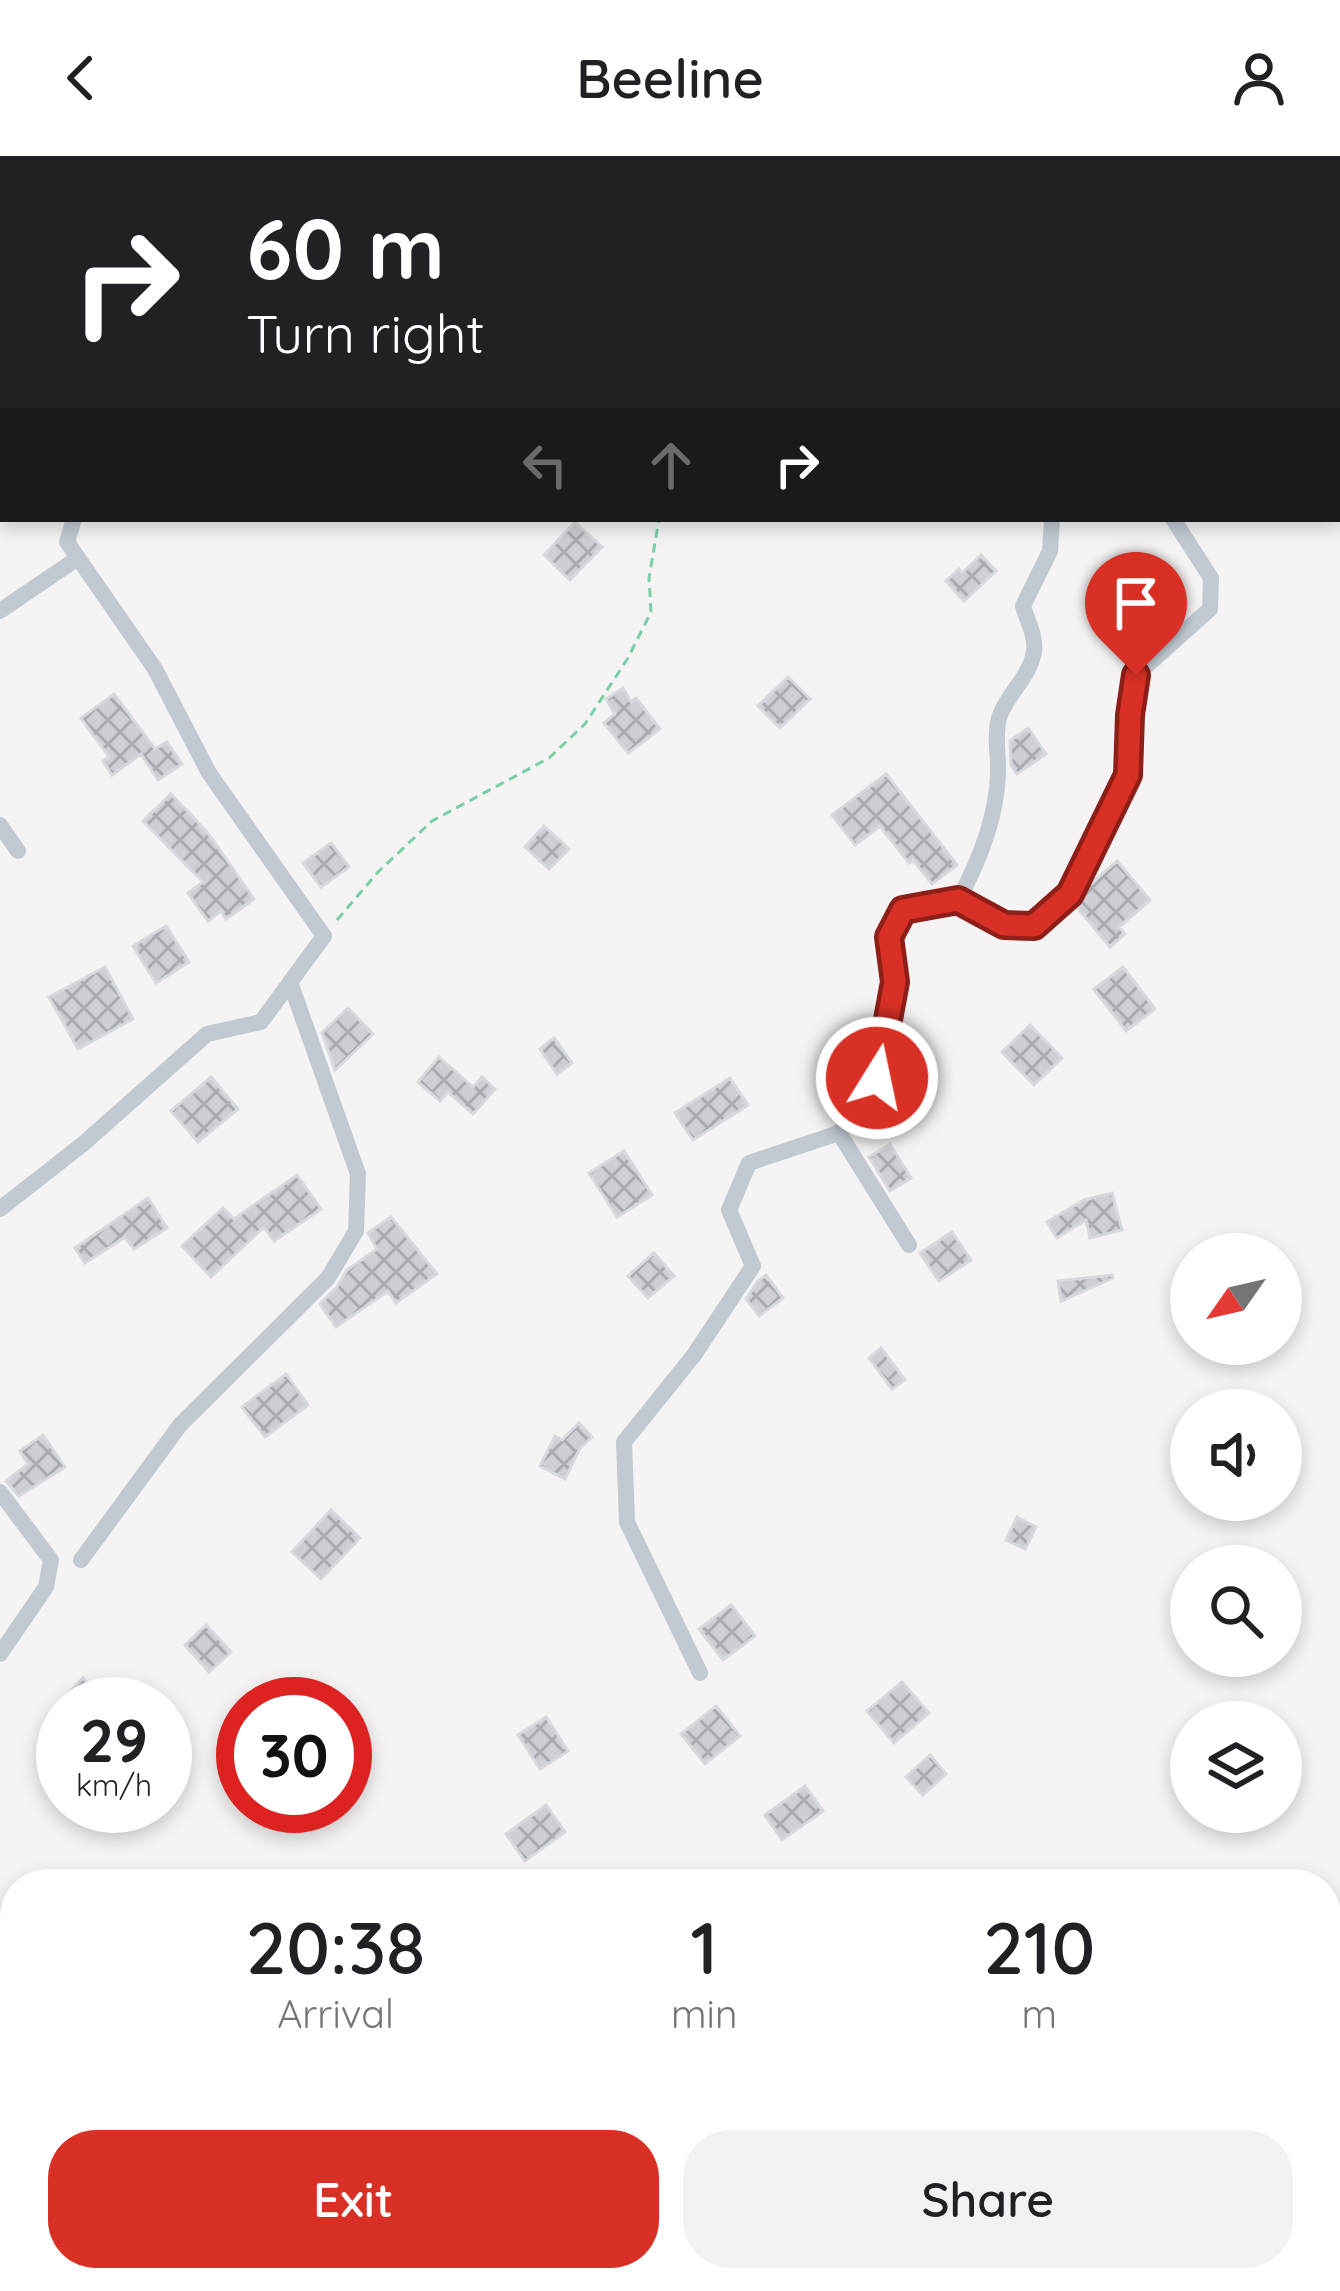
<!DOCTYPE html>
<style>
:root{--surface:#fff;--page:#f2f2f2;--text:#202124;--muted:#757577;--accent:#d93025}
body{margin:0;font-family:Quicksand,sans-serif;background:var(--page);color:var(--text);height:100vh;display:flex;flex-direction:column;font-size:45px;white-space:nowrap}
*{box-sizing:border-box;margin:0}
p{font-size:39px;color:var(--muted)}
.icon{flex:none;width:66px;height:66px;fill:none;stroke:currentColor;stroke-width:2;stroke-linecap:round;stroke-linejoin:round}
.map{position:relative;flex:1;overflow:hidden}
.details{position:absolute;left:0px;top:1713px;width:1341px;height:423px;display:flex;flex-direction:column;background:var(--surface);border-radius:48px 48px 0 0;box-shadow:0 6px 18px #0003}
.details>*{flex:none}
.banner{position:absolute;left:0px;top:0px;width:1341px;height:366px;box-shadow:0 6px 18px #0003;background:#202124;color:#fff;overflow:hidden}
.needle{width:78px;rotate:236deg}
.controls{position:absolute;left:1170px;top:1077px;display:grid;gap:24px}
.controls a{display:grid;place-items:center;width:132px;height:132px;border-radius:50%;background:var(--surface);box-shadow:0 6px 18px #0003;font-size:60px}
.speed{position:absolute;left:36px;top:1521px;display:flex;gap:24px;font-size:60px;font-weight:700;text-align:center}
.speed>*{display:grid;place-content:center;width:156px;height:156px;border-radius:50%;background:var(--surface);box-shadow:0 6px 18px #0003;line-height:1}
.speed small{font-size:30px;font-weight:400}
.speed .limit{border:18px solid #d22;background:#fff;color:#111}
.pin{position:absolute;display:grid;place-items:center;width:102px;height:102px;color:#fff;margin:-123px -51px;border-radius:50% 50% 50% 0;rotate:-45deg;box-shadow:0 0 12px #0007}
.pin .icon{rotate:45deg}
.me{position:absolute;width:132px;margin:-66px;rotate:10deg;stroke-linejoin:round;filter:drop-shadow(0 0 9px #0008)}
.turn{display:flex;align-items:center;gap:42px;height:252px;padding:0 48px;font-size:54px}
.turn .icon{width:156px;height:156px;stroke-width:2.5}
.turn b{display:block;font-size:84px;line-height:102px}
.lanes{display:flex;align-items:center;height:114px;padding:0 48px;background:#0003;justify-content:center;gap:60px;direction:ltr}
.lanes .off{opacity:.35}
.eta{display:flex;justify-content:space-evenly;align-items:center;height:204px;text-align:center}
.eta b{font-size:72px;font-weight:600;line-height:84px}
.action{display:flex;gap:24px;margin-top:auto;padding:24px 48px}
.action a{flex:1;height:138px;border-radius:48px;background:var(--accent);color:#fff;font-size:48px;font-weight:600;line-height:138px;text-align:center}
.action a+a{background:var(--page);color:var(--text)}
header{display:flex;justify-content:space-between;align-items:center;height:156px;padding:0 48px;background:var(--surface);font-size:54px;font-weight:600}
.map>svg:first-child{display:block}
</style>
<header><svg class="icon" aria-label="back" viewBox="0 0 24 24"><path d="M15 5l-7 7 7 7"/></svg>Beeline<svg class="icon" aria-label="person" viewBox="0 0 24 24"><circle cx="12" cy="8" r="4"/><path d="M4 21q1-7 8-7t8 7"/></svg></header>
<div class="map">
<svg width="1340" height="2135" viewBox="0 0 1340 2135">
<defs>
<pattern id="building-cross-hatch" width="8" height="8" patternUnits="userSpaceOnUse" patternTransform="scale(3)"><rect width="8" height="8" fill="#cdcfd5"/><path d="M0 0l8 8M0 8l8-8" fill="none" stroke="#a8abb0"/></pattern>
</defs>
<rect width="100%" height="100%" fill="#f5f3f3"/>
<path fill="url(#building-cross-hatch)" stroke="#d7d9de" stroke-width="3" d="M575,366L602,391L570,424L544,399Z
M981,399L996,415L964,445L946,425L959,413L962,417Z
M788,521L810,543L780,572L758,550Z
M623,532L631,546L636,542L660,573L628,597L604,567L615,558L606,543Z
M114,538L155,593L167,586L182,608L158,624L141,598L112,619L103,605L109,601L81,562Z
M1028,572L1046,598L1017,618L1011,609L1010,585Z
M886,618L957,709L932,728L913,704L909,707L880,670L855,689L832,659Z
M171,638L207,676L254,743L226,763L221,755L208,765L188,737L203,726L143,665Z
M544,670L569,693L549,713L525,691Z
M331,687L349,711L321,731L303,707Z
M1117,705L1150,744L1119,771L1125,778L1110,791L1076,750L1089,729Z
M166,770L189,806L156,827L133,790Z
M105,811L133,863L78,893L49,841Z
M1123,811L1155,853L1126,875L1094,833Z
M348,852L373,878L335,914L322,877Z
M1030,869L1062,902L1034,929L1002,896Z
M554,882L572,907L557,918L540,893Z
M439,901L473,931L482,921L495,933L473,958L448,936L440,945L418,926Z
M211,921L238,953L198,986L171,955Z
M730,922L748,949L693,984L675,957Z
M890,988L911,1022L890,1035L869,1001Z
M624,995L652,1039L617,1061L589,1017Z
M297,1019L321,1053L274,1085L264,1071L211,1121L182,1090L223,1052L234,1063Z
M1112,1037L1122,1074L1090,1082L1086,1064L1057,1082L1047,1066L1084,1044Z
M148,1042L167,1072L134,1093L125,1081L85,1107L75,1092Z
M391,1061L437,1118L396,1147L388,1135L336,1171L320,1148L337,1131L347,1114L377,1093L368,1077Z
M952,1076L971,1104L939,1125L920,1097Z
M654,1097L674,1120L648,1142L628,1120Z
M766,1119L783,1142L759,1160L746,1143L758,1125Z
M1112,1119L1113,1122L1061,1145L1058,1125Z
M881,1192L905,1224L892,1233L869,1202Z
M286,1218L308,1249L265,1281L242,1251Z
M579,1267L592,1281L580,1292L565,1323L540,1310L555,1280L562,1284Z
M43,1279L65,1311L19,1340L6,1325L28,1308L20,1295Z
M331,1354L360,1382L321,1423L292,1396Z
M1017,1361L1036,1371L1025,1393L1006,1384Z
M731,1449L755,1480L723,1504L699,1473Z
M206,1469L231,1496L209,1516L185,1489Z
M83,1522L109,1548H59Z
M902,1526L929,1557L894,1587L867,1555Z
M716,1550L740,1580L705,1608L681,1578Z
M546,1561L568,1595L540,1613L518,1579Z
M930,1599L946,1618L923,1639L906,1621Z
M805,1630L823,1655L782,1684L765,1659Z
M546,1649L565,1676L525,1705L506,1678Z"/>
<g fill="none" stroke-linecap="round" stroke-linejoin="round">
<path stroke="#7ad0a6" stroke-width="3" stroke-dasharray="9 6" stroke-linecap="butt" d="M762,3L765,0
M337,764L378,716L432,665L549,602L585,568L628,502L651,456L649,422L659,363"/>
<path stroke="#c1cad2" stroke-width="16" d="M904,0L906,3
M0,137L3,140
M0,273L3,276
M0,455L78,402
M0,669L18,695
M958,744C979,706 996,663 998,619C999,599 994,582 999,562C1006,539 1031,520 1034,495C1036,479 1027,465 1023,450L1050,395L1052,363
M839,977L909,1089
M0,1053L83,988L207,878L261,866L324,780L209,617L155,513L67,386L74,363
M0,1336L51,1404L46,1431L0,1498
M81,1404L180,1269L328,1122L356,1075L358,1018L290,826
M700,1517L627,1366L624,1286L694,1199L753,1110L729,1054L749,1007L839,977L877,922L895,826L889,781L903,754L958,744L1004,769L1034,770L1070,738L1128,619L1129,559L1136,519L1210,453L1211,422L1173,363"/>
<path stroke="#c1cad2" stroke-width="21" d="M374,3L377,0
M0,232L3,229"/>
</g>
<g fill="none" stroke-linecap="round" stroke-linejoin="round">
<g stroke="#8d1f18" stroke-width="30">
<path id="route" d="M877,922L895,826L889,781L903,754L958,744L1004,769L1034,770L1070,738L1128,619L1130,559L1136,519"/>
</g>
<use href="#route" stroke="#d93025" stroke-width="21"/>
</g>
</svg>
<div class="controls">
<a><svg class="needle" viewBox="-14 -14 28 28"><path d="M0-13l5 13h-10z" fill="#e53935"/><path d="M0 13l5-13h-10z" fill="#757577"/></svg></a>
<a><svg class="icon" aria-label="sound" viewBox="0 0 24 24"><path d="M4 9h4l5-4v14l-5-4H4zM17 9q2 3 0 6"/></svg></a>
<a><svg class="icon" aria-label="search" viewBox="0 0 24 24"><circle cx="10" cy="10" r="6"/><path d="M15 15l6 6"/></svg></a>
<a><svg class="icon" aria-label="layers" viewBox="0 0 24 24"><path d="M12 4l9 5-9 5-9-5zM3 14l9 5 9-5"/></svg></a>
</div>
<div class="speed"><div>29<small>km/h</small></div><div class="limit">30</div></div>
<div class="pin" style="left:1136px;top:519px;background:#d93025"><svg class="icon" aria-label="arrive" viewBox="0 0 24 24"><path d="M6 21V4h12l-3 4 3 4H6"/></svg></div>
<svg class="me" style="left:877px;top:922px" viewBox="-20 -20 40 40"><circle r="17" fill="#d93025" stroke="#fff" stroke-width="3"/><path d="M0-11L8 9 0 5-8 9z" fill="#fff"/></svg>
<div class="banner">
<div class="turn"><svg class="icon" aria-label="right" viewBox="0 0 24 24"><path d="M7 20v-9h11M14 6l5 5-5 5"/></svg><div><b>60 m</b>Turn right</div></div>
<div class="lanes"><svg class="icon off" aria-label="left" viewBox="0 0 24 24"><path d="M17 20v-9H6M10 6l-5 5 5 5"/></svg><svg class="icon off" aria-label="ahead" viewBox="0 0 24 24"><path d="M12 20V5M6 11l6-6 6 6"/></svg><svg class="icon" aria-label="right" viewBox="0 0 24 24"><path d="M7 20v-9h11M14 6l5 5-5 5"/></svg></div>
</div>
<section class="details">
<div class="eta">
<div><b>20:38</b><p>Arrival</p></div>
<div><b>1</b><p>min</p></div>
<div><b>210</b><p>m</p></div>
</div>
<div class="action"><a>Exit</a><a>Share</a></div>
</section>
</div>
